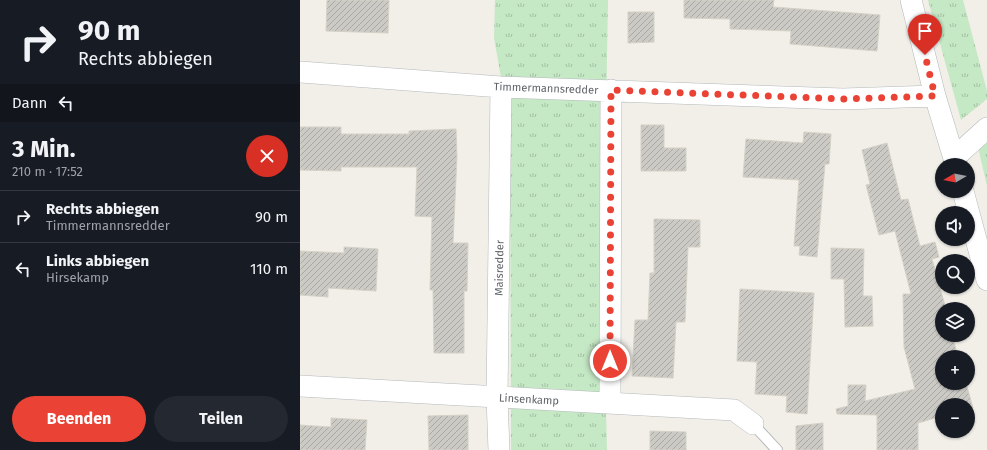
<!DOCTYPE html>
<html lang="de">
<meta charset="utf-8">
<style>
:root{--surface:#171b24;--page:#242831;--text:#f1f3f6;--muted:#9ea1a6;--line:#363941;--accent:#ea4335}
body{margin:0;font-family:"Fira Sans",sans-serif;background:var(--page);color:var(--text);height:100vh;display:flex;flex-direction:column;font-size:15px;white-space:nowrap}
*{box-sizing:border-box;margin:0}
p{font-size:13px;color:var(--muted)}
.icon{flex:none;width:22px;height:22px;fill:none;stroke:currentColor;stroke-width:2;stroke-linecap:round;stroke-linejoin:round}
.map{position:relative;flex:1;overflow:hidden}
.sheet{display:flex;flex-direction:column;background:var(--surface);width:300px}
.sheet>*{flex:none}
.banner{background:#171b24;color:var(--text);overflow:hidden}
.needle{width:26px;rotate:261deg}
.controls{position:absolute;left:635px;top:158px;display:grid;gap:8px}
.controls a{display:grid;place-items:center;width:40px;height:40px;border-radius:50%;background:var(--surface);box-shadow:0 1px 3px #0004;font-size:20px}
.pin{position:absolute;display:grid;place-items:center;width:34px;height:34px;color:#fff;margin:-41px -17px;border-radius:50% 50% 50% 0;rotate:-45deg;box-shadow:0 0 4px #0007}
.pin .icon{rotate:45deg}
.me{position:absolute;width:44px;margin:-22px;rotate:0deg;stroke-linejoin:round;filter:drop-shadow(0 0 3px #0008)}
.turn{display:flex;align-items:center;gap:14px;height:84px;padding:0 12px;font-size:18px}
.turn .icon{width:52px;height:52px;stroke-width:2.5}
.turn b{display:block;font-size:28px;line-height:34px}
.then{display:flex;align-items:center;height:38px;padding:0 12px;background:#0003;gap:8px;font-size:15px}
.round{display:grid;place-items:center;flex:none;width:42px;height:42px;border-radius:21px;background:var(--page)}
.head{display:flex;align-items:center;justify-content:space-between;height:68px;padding:0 12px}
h1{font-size:24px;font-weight:700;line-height:30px}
.primary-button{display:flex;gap:8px;margin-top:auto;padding:8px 12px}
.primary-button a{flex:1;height:46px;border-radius:24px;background:var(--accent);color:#fff;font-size:16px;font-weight:700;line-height:46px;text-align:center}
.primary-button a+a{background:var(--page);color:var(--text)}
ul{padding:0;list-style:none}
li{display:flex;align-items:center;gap:12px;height:52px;padding:0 12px;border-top:1px solid var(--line)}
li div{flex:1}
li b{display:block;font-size:15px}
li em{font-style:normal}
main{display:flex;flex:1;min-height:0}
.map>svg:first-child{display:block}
</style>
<main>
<section class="sheet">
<div class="banner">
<div class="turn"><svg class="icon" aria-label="right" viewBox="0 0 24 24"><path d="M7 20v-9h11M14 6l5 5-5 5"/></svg><div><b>90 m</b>Rechts abbiegen</div></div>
<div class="then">Dann<svg class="icon" aria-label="left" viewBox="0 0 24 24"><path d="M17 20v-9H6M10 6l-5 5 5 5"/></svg></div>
</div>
<div class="head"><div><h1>3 Min.</h1><p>210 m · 17:52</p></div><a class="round" style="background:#d93025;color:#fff"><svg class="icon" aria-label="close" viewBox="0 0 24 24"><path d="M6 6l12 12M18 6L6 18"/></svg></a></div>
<ul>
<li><svg class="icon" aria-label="right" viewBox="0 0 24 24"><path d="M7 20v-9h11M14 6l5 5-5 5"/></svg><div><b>Rechts abbiegen</b><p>Timmermannsredder</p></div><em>90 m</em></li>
<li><svg class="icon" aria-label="left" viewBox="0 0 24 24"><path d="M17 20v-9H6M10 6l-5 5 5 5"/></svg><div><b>Links abbiegen</b><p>Hirsekamp</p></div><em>110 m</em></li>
</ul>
<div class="primary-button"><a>Beenden</a><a>Teilen</a></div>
</section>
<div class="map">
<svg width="687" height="450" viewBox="0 0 687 450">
<defs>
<pattern id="grass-tufts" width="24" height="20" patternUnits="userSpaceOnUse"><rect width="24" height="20" fill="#c5e8c5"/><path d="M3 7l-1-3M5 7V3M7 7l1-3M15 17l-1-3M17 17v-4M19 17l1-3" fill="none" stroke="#a3c0a4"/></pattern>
<pattern id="building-hatch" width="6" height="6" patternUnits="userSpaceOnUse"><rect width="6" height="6" fill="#cccac5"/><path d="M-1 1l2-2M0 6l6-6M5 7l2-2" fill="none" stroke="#a9a8a4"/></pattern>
</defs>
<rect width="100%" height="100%" fill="#f1efe8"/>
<path fill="url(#grass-tufts)" d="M195,0H308L301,396L306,413L307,450H211L210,128L194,38Z
M628,0H663L687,91V99L661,120Z
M687,134V186L677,143Z"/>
<path fill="url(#building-hatch)" stroke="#d6d1c6" d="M27,0H89L88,33L26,31Z
M384,0H474L473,7L580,15L577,51L490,44L491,31L430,29V19L384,18Z
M328,12H354V42L328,43Z
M341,125H364V148H386V171H341Z
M0,127H41V134H109V131L156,129L157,156L153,243H168L167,291H164V353H134L133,290H130L132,217L115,216L117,167H41V171L0,170Z
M504,132L531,134L529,164H525L517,257L499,255L500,246H494L499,180L443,177L446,139L503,143Z
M587,143L601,200L608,199L620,246L635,242L639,257L632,259L646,309H642V335H652L658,357H642V383H666L673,408L668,410V405H642V416L618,423V450H577V415L537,414L536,409L548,406V385H566L565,401L615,389L604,347L603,294H611L595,231L579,235L566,185L570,184L562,150Z
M354,219L400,220V247H388L385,322H376L373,378L332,376L335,320H348L350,273H354Z
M44,247L78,249L76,291L28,288V297L0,295V251L44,253Z
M531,248L564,249L563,296H572L573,326L545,327L544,279H531Z
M440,289L514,293L507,414L486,412L487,396L455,394L457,362L437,361Z
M168,415V450H129L128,416Z
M31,418L67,420L65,450H0V425L31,427Z
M523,423V450H496V426Z
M350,431L386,432V450H350Z"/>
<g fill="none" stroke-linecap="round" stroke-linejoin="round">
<g stroke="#b5b8bc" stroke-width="12">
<path id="lane" d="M453,424L477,450"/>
</g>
<g stroke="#b5b8bc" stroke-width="22">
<path id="street" d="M611,0L635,96L656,165
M0,72L201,87L543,99L635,96
M654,158L687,128
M663,191L687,280
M0,386L434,410L453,424
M310,393L311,90
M199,450L197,398L201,87"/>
</g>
<use href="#lane" stroke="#fff" stroke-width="10"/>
<use href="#street" stroke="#fff" stroke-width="21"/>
</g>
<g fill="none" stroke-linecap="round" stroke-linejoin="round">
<path stroke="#ea4335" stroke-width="7" stroke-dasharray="0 12.6" d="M310,361L311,90L543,99L635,96L625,55"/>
</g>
<g text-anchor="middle" stroke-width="3" stroke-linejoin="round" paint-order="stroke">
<g font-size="11" fill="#5f6368" stroke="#fff">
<text transform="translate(246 88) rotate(2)" y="4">Timmermannsredder</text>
<text transform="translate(199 268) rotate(-89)" y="4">Maisredder</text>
<text transform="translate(229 399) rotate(3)" y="4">Linsenkamp</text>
</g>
</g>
</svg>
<div class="controls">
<a><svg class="needle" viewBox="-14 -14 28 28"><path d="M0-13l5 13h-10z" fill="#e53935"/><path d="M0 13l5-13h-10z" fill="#9ea1a6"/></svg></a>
<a><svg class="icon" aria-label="sound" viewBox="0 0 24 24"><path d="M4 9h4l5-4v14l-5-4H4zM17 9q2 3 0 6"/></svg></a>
<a><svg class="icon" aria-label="search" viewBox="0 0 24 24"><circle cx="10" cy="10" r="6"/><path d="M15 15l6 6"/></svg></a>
<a><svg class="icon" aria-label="layers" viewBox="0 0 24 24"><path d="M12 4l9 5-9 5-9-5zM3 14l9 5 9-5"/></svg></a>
<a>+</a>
<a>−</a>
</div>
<div class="pin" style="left:625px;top:55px;background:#d93025"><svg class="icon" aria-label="arrive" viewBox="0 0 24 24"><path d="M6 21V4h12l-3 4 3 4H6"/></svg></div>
<svg class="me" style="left:310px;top:361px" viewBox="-20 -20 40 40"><circle r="17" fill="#ea4335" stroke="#fff" stroke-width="3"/><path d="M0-11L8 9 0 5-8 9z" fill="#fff"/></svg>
</div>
</main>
